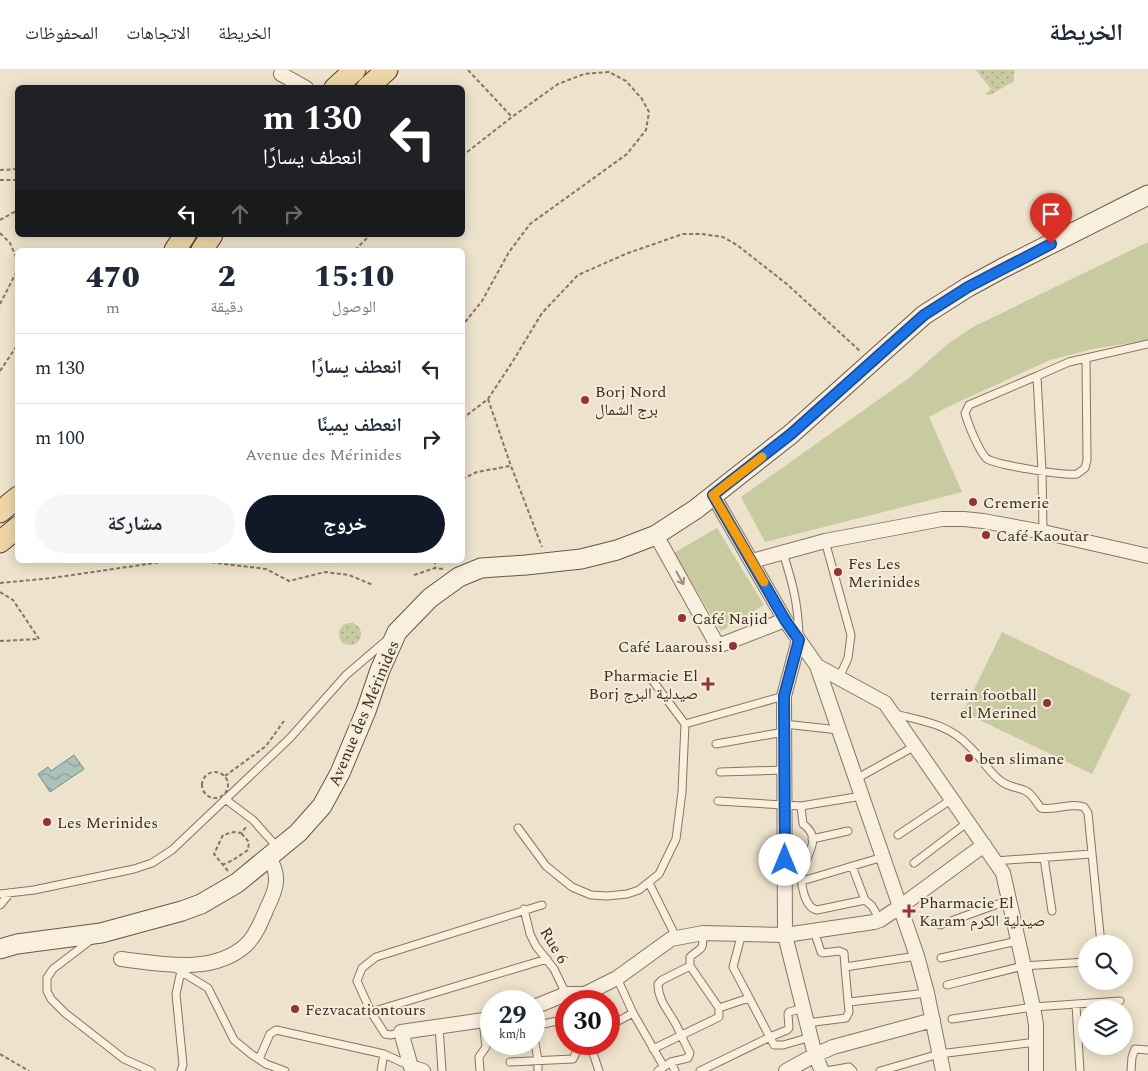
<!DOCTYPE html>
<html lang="ar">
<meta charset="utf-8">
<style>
:root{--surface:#fff;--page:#f6f6f7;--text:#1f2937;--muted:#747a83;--line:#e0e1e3;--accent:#111827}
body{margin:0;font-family:Spectral,"Noto Naskh Arabic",serif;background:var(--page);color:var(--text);direction:rtl;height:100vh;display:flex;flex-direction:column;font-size:19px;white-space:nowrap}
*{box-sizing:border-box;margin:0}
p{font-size:16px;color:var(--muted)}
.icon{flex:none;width:28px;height:28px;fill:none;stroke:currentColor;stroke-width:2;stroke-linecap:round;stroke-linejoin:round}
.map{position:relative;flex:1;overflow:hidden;direction:ltr}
.side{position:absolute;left:15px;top:178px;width:450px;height:315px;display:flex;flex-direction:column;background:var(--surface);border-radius:8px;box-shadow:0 2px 12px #0003;direction:rtl}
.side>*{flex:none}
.top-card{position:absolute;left:15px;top:15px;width:450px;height:152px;border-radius:8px;box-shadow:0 2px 12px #0003;direction:rtl;background:#202124;color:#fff;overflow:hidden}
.controls{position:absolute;left:1078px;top:865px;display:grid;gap:10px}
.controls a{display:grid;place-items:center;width:55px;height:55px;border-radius:50%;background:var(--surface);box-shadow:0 2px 12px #0003;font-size:25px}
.speed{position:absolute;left:480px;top:920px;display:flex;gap:10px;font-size:25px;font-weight:700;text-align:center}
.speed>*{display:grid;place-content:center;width:65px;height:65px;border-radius:50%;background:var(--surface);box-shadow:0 2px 12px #0003;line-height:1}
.speed small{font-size:12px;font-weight:400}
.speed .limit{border:8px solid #d22;background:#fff;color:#111}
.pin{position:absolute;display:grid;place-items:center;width:42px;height:42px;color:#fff;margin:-51px -21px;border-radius:50% 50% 50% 0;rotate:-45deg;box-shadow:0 0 5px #0007}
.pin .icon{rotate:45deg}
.me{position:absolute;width:55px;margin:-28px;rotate:0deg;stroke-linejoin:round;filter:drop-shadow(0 0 4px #0008)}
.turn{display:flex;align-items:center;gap:18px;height:105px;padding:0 20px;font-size:22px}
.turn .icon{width:65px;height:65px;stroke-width:2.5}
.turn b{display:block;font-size:35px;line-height:42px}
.lanes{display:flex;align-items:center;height:48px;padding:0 20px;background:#0003;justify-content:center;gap:25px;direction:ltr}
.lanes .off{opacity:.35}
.eta{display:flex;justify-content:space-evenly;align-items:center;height:85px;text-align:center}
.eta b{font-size:30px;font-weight:800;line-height:35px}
.cta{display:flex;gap:10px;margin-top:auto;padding:10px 20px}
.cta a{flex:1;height:58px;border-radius:30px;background:var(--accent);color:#fff;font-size:20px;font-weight:800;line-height:58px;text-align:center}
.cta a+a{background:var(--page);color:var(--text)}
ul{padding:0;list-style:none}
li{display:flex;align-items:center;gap:15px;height:70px;padding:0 20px;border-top:1px solid var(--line)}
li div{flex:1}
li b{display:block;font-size:19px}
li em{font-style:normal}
header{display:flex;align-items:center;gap:30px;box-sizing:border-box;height:70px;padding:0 25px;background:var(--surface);border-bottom:1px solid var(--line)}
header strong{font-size:24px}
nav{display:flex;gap:28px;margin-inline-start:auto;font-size:18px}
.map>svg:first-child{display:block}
</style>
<header>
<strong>الخريطة</strong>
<nav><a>الخريطة</a><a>الاتجاهات</a><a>المحفوظات</a></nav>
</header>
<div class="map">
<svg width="1148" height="1001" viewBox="0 0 1148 1001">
<defs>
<pattern id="grass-dots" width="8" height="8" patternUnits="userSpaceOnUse" patternTransform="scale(1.25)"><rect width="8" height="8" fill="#c7cb9f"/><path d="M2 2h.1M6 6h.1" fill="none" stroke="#a3a581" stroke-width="1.8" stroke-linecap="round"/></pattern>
<pattern id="water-waves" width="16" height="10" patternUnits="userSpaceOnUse" patternTransform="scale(1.25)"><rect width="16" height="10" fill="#abc2bb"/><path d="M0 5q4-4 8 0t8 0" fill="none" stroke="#8c9e98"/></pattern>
</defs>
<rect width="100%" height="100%" fill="#ede2cb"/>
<path fill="url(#grass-dots)" d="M976,0H1014V11L990,25L985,24L991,19Z
M339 564a11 11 0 1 1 22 0a11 11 0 1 1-22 0Z"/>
<path fill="#c7cb9f" d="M1148,172V270L1093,279L1050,290L952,335L929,347L962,422L765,472L741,427L909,308L949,273L973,257Z
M717,458L764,535L721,561L674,483Z
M1002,562L1131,624L1092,704L963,642Z"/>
<path fill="url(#water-waves)" stroke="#729088" d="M74,685L84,699L50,722L38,704L48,697L51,701Z"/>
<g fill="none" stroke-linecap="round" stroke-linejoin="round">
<g stroke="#89755f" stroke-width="9">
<path id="service" d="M1037,306L969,335L965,343C968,354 978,379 986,388C994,395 1066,406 1077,404L1085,398L1087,390L1086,289
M1043,462L1042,401L1037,306L1069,292L1148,274
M825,471L851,565L848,588L839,608
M783,483C793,514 798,534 799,566
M895,644C923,651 949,654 970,677C981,687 989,703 1001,711C1008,717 1017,717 1026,721C1032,724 1036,732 1041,738C1055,741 1070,732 1084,737L1088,743L1101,874
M685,654L784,626
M784,654L839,660
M716,674L784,662
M720,702L784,700
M856,709L915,676
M225,729L253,750L278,778
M718,731L801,736L862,726
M801,736L803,754C824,769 805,785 802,803C800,814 805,838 817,840L865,830L872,836L880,850
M518,758L546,796L572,817L591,825L607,826L627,824L639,820L659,804L676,769L682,722L685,654L650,607
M898,765L952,729
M812,769L848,761
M1044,788L1052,841
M995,791L1091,784
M914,793L968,752
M852,796L865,830
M802,811L883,787
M649,813L676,867
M0,824L34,820L134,799L152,793L172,780L290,668L346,605L387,570
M0,835L10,823
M542,835L376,887L362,898L357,911L371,942L547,889
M524,839L530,864L536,876L554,899L566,924
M940,855L1009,830
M814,861L821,882L823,883L839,881L844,883L845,897L917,886
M742,863L733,897L774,975H783L811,967
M91,870L53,899L47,908V921L51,929L65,943L124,989L151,1001
M941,888L1018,871
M175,898L208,918L234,970L251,984L266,994L285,1001
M181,901L176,924L183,995L181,1001
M617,908L633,943L664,997
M947,915L1023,896L1086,892
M849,932L927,923
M1076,935L1080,1001
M719,938L749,928
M371,942L385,964L391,965L401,962
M952,949L1033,937L1120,931
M807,953L846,948L849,942L845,897
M439,956L442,1001
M534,956L566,949
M609,956L633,943
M534,968L538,990V1001
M590,974L599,1001
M653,979L719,947V938L690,896V887C702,876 703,883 703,863
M259,989L270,964L276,960L384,984L410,996
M510,992L573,989L580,974
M671,992L675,1001
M381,1001L384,984
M480,1001L479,987L486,977L483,951
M658,1001L671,992L688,988L690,983C684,973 680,961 674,951C667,939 658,929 658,914L662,910L690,896
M700,1001L770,967L787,960L789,958L788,944L789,942L804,938
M826,1001L849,997L853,1001
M880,1001L939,984L1036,972
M1131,1001L1132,987L1135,979L1148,980"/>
</g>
<g stroke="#89755f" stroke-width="16">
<path id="minor" d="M281,4L306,18
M713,425L785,550L817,596L917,886L927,923L943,1001
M656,465L715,571L719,574H723L785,550
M752,491L825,471L942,449H964L983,451L1043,462L1148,486
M799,570L784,626L785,865L815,985L822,1001
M817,596L885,633L1003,803L1033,937L1036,955V1001
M121,889C162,894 213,905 246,875C256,866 262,850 267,838C276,820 281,806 269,788
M534,937L566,924H585L617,908L671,869L703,863L785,865L874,852L880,850L901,836L984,775
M423,1001L411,997L401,962L491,949
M786,1001L815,985L833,977L933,950"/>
</g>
<g stroke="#6b5642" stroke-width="21">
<path id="secondary" d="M0,879L17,874L101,863L182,841L201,834L237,813L298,763L322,736L340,703L366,641L380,600L397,562L430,528L459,507L481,498L526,495L581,489L617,480L656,465L696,439L791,364L924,245L968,217L1003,198L1148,125"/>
</g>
<g stroke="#584333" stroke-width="23">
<path id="primary" d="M335,18L355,0
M367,18L387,0
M175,180L185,165
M202,180L212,165
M0,442L18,427
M0,472L18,457"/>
</g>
<path stroke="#89755f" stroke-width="2" stroke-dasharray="4 2.5" stroke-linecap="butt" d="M468,0L512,47
M462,86L512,47L558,14L584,4L609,2L626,11L642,29L649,42L646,60L627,84L530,154L509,182L482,231L462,256
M0,100L18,99
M0,110H18
M0,150L18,140
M0,163L10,173L18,192
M355,180L370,165
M0,234L18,199
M0,301L18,274
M488,329L511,396L542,477
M462,349L488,329L513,291L542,243L578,205L628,183L683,164H702L723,167L737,175L788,215L860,281
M462,409L477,402L510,396
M192,490L266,499L289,511L325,502L349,505L373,515
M435,490V498
M414,505L435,498L443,499
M0,513L52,508L175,490
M0,522L13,530L39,569
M0,571L39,569
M202 715a13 13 0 1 1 26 0a13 13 0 1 1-26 0Z
M225,706L266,676L284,651
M222,795L233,790L248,780L249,772L241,763
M228,801L214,784L223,765L234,762L241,763L247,756
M0,984L29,1001"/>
<use href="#service" stroke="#f8efde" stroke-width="7"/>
<use href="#minor" stroke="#f8efde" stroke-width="14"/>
<use href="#secondary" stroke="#f8efde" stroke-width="19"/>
<use href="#primary" stroke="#edd5a6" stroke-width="21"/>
</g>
<defs><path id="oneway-shaft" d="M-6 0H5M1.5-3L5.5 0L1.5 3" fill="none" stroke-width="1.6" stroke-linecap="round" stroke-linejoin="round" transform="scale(1.25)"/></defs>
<use stroke="#9a8e80" href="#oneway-shaft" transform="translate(680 508) rotate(61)"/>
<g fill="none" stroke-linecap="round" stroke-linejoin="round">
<g stroke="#114b97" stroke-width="12">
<path id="route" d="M785,790L784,626L799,570L785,550L713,425L791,364L924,245L968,217L1051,174"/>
</g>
<use href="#route" stroke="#1a73e8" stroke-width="9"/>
<path stroke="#f59e0b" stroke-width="9" d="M762,387L713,425L764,512"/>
</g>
<g fill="#953236" stroke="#f5ecda" stroke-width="2">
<circle cx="585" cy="330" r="5"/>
<circle cx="973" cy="432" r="5"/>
<circle cx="986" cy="465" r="5"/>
<circle cx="838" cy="502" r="5"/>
<circle cx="682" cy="548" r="5"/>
<circle cx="733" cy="576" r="5"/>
<path d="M705.5 606.5h5v5h5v5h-5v5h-5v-5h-5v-5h5z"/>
<circle cx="1047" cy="633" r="5"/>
<circle cx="969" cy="688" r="5"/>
<circle cx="47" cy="752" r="5"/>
<path d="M906.5 833.5h5v5h5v5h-5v5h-5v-5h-5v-5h5z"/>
<circle cx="295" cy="939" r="5"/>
</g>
<g text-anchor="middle" stroke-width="4" stroke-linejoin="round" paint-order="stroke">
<g font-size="16" fill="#3b2d22" stroke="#f5ecda" text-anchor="start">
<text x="595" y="327">Borj Nord<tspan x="595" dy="18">برج الشمال</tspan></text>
<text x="983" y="438">Cremerie</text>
<text x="996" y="471">Café Kaoutar</text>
<text x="848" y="499">Fes Les<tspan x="848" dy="18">Merinides</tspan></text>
<text x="692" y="554">Café Najid</text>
<text x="723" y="582" text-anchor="end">Café Laaroussi</text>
<text x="698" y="611" text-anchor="end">Pharmacie El<tspan x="698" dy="18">Borj صيدلية البرج</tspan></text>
<text x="1037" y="630" text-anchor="end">terrain football<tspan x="1037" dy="18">el Merined</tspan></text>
<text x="979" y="694">ben slimane</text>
<text x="57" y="758">Les Merinides</text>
<text x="919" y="838">Pharmacie El<tspan x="919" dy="18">Karam صيدلية الكرم</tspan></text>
<text x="305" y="945">Fezvacationtours</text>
</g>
<g font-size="16" fill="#3b2d22" stroke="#f5ecda">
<text transform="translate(363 643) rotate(-67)" y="6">Avenue des Mérinides</text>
<text transform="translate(555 875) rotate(59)" y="6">Rue 6</text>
</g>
</g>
</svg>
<div class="controls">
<a><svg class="icon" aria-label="search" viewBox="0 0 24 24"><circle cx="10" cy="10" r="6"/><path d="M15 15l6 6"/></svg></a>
<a><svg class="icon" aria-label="layers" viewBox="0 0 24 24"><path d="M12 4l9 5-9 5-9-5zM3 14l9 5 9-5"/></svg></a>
</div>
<div class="speed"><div>29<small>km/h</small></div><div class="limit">30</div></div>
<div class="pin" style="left:1051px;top:174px;background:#d93025"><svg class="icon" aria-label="arrive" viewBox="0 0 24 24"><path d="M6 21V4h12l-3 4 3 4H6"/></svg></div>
<svg class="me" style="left:785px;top:790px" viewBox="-20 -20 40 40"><circle r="19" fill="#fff"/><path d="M0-13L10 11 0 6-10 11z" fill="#1a73e8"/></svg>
<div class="top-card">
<div class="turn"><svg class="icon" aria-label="left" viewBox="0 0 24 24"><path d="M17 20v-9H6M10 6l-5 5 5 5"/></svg><div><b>130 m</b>انعطف يسارًا</div></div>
<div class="lanes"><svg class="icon" aria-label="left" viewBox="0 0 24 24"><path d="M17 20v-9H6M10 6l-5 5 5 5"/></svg><svg class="icon off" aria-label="ahead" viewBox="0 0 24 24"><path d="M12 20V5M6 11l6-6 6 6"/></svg><svg class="icon off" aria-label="right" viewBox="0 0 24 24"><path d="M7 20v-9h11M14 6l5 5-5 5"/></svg></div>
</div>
<section class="side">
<div class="eta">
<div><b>15:10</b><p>الوصول</p></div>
<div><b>2</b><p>دقيقة</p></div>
<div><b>470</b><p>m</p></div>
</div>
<ul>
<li><svg class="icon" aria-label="left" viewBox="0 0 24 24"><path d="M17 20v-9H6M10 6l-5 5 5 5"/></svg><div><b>انعطف يسارًا</b></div><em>130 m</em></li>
<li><svg class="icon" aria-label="right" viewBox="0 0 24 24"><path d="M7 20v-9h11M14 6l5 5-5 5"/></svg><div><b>انعطف يمينًا</b><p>Avenue des Mérinides</p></div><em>100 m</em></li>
</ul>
<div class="cta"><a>خروج</a><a>مشاركة</a></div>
</section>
</div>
